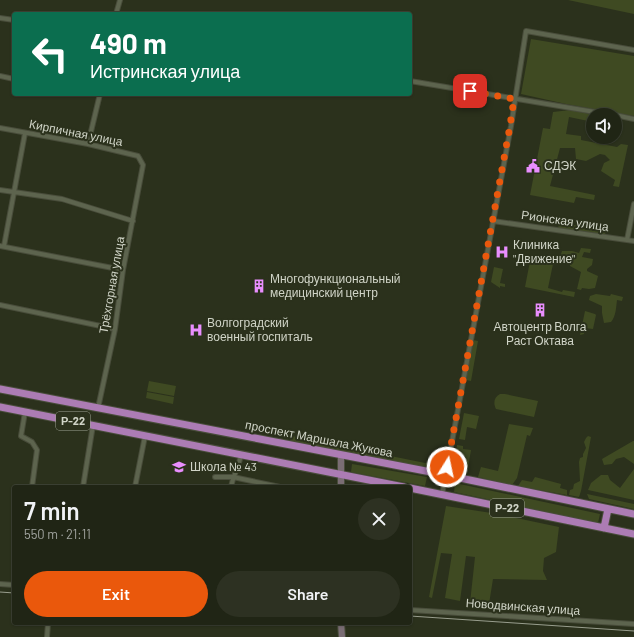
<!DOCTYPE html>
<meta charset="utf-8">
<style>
:root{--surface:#202515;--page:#2d3122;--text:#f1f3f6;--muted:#a2a5a0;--line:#3d4234;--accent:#ea580c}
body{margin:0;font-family:Barlow,sans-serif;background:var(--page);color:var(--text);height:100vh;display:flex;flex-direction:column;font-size:15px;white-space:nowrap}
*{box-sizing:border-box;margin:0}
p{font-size:13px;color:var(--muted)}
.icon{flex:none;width:22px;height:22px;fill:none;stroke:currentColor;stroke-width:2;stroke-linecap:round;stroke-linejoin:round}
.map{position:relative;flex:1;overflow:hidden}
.panel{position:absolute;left:12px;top:485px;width:400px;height:140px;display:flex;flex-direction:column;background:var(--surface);border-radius:4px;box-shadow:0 1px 3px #0004,0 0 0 1px var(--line)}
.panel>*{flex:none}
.top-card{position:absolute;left:12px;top:12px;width:400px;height:84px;border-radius:4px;box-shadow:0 1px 3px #0004,0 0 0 1px var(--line);background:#0b6e4f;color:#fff;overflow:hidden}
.fabs{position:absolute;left:586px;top:108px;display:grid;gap:8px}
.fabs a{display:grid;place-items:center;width:36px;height:36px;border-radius:50%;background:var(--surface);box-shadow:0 1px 3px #0004,0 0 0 1px var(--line);font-size:20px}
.pin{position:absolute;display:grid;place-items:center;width:34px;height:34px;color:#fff;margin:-17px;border-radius:8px;box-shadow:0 2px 6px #0006}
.me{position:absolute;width:44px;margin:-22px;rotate:10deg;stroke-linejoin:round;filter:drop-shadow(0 0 3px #0008)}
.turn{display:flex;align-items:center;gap:14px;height:84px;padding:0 12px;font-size:18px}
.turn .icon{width:52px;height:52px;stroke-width:2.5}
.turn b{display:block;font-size:28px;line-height:34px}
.round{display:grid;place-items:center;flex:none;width:42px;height:42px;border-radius:21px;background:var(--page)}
.summary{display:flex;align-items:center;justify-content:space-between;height:68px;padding:0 12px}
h1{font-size:24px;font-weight:600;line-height:30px}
.cta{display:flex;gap:8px;margin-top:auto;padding:8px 12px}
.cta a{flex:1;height:46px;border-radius:24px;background:var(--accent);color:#fff;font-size:16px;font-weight:600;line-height:46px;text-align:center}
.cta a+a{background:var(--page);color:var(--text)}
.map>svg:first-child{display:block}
</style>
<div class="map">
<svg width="634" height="637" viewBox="0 0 634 637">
<rect width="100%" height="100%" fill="#2b311c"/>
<path fill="#3f4a22" d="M568,0H634V14Z
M531,39L634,56V116L566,104L521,94Z
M570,110L595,115H593V122L569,117L566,134L581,136V140L617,147L621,144L628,145L619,187L613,186L615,180L601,171L604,163L610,160L605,155L600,154L586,161L576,159L575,148H560L550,186L595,195L594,200L576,197L574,203L530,195L543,128L550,129L553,112Z
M559,223L606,229L605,235L558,229Z
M581,248L591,249L590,253L584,252L582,257L593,259L592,265L587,269V271L598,276L595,288L589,289L582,288L581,290L577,289L581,272L570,266V262L559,260L562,251H572L579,253Z
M531,256L542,257L545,262L553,264L548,288L562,292L563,290L575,292L574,297L525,287Z
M494,267L503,269L500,283L505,284V287L500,286V288L491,282Z
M596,294L610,296L611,294L623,297L622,301L617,300C616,308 616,316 611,322L604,323L602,313V306L589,300L590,296Z
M585,311L595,314L596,315L593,329L585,328L584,334L580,335Z
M473,340L478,341L471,381L466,380Z
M149,381L176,386L174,396L147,391Z
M147,392L174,397L173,404L146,398Z
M500,394H505L538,401L534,417L496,409C493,403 494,397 500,394Z
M464,413L479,416L476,429L467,427L465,440L459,439Z
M509,424L533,428L530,436L527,435L517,478L512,485L478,477L481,467L498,471Z
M292,436L435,465L434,469L290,441Z
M588,436L591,437L581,491L579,497L569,495L570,490L573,489L574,484L580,481L579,462L580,458L583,457V454L586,448L584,442L586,438Z
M633,441H634V464L624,457L616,459L612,464L604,465L602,459Z
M457,445L463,446V449L471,450L468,468L458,466L459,458L456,453Z
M352,464L427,477L425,486L351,472Z
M634,469V500L588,490L591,483L601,475H608L610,480L620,488Z
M535,477L561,484L560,488L567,490V495L518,486L522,480L532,482Z
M455,483L600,514L598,523L454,492Z
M587,494L634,504V509L589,499Z
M446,506L498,514L559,527L556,552L544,558L543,571L547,580L493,579L489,604L470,603L475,557L466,556L460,601L445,598L452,554L441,553L432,598L429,597Z"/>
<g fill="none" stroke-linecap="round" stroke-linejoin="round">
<g stroke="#494d3b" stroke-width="6">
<path id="minor" d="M116,14L120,0
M0,18L14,20
M0,76L14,79
M410,81L613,115
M615,115L634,119
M0,128L88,144L138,156L143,165L123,270L115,329L98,408
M88,144L100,94
M0,190L62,199L133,221
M493,221L634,241
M627,240L634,204
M0,246L123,270
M4,246L25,133
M0,305L115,329
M25,412L21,436L32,442L37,450L32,487
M215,477H233L280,487
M83,487L93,425
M135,487L145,436
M231,487C233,476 239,466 241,455
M442,495L511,126L526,31L634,50
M0,584L14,585
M410,610L634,624
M47,637L48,623"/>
</g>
<g stroke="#494d3b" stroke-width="8">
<path id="secondary" d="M341,487V455
M341,623L342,637"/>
</g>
<g stroke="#494d3b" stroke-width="9">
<path id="trunk" d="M0,389L431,472L634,514
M0,407L404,487
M410,488L634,534
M604,528L608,509"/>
</g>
<use href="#minor" stroke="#5d644e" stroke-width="4"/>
<use href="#secondary" stroke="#7a6d74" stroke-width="6"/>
<use href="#trunk" stroke="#ac7cb4" stroke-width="7"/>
<path stroke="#999e8e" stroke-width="1" d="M0,592L14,593
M410,616L634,631"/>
</g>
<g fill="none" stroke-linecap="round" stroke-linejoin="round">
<path stroke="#ea580c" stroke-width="7" stroke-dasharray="0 12.6" d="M447,467L510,126L514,99L470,91"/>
</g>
<defs>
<g id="civic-bare" transform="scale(1.08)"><path d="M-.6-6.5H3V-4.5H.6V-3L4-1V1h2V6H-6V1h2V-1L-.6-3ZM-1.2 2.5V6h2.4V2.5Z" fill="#e98efe" stroke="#2b311c" stroke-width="2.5" paint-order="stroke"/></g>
<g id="hospital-bare" transform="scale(1.08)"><path d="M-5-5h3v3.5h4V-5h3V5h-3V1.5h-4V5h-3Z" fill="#e98efe" stroke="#2b311c" stroke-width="2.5" paint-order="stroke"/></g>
<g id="building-bare" transform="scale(1.08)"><path d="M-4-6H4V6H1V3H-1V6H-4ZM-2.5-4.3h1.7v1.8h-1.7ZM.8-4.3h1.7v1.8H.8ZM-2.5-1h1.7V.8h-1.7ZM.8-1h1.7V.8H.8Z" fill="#e98efe" stroke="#2b311c" stroke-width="2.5" paint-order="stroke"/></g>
<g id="school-bare" transform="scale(1.08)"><path d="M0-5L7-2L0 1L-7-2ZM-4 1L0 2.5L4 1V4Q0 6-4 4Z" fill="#e98efe" stroke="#2b311c" stroke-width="2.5" paint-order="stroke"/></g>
</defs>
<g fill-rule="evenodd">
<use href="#civic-bare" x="533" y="166"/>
<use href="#hospital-bare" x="502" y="252"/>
<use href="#building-bare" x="259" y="286"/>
<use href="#building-bare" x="540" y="310"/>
<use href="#hospital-bare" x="196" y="330"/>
<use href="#school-bare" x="179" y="467"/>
</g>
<g text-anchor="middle" stroke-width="4" stroke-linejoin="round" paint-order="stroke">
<g fill="#2b311c" stroke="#9ea394" stroke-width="1">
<rect x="56" y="412" width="34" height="18" rx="3"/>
<rect x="490" y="499" width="34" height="18" rx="3"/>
</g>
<g font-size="11" font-weight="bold" fill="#d0d4c7">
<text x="73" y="425">Р-22</text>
<text x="507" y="512">Р-22</text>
</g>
<g font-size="12" fill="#d0d4c7" stroke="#2b311c">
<text transform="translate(76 133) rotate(11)" y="4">Кирпичная улица</text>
<text transform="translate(565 221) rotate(8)" y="4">Рионская улица</text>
<text transform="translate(112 285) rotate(-80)" y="4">Трёхгорная улица</text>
<text transform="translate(319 439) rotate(11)" y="4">проспект Маршала Жукова</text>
<text transform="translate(523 607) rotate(4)" y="4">Новодвинская улица</text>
</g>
<g font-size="12" fill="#d0d4c7" stroke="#2b311c" text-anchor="start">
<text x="544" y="170">СДЭК</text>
<text x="513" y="249">Клиника<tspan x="513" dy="14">"Движение"</tspan></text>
<text x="270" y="283">Многофункциональный<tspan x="270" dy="14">медицинский центр</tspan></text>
<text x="207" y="327">Волгоградский<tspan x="207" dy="14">военный госпиталь</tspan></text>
<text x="540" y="331" text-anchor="middle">Автоцентр Волга<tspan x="540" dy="14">Раст Октава</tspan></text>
<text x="190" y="471">Школа № 43</text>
</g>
</g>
</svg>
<div class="fabs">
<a><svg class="icon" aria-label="sound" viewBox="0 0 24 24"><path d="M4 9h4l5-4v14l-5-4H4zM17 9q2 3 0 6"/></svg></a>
</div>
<div class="pin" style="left:470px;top:91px;background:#d93025"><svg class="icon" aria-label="arrive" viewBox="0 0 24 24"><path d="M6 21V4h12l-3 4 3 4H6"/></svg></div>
<svg class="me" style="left:447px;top:467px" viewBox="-20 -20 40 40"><circle r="17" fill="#ea580c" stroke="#fff" stroke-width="3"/><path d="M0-11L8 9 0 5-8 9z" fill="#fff"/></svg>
<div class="top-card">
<div class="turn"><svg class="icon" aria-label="left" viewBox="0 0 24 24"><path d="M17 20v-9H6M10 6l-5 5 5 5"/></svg><div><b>490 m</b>Истринская улица</div></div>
</div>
<section class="panel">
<div class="summary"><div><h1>7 min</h1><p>550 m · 21:11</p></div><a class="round"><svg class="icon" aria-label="close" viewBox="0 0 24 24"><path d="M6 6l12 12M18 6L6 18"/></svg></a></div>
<div class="cta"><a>Exit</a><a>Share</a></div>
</section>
</div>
